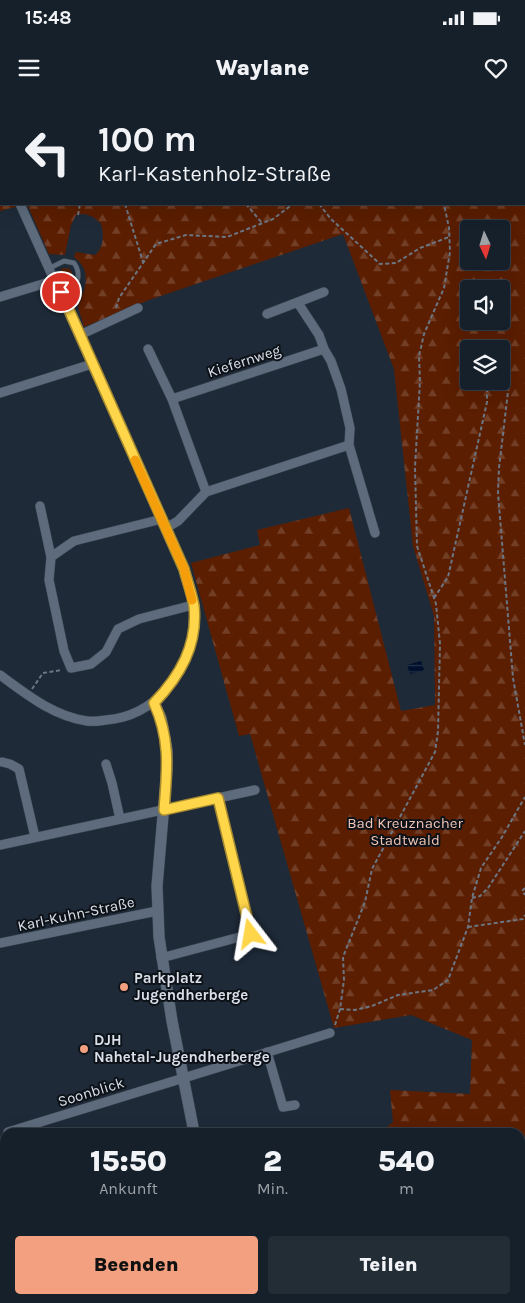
<!DOCTYPE html>
<html lang="de">
<meta charset="utf-8">
<style>
:root{--surface:#16202a;--page:#232d36;--text:#f1f3f6;--muted:#9ea3a8;--line:#353e47;--accent:#f2a080}
body{margin:0;font-family:Karla,sans-serif;background:var(--page);color:var(--text);height:100vh;display:flex;flex-direction:column;font-size:19px;white-space:nowrap}
*{box-sizing:border-box;margin:0}
p{font-size:16px;color:var(--muted)}
.icon{flex:none;width:28px;height:28px;fill:none;stroke:currentColor;stroke-width:2;stroke-linecap:round;stroke-linejoin:round}
.map{position:relative;flex:1;overflow:hidden}
.sheet{position:absolute;left:0px;top:1028px;width:525px;height:176px;display:flex;flex-direction:column;background:var(--surface);border-radius:15px 15px 0 0;box-shadow:0 5px 20px #0002,0 0 0 1px var(--line)}
.sheet>*{flex:none}
.hud{position:absolute;left:0px;top:0px;width:525px;height:105px;box-shadow:0 5px 20px #0002,0 0 0 1px var(--line);background:#16202a;color:var(--text);overflow:hidden}
.needle{width:32px;rotate:176deg}
.controls{position:absolute;left:460px;top:120px;display:grid;gap:10px}
.controls a{display:grid;place-items:center;width:50px;height:50px;border-radius:5px;background:var(--surface);box-shadow:0 5px 20px #0002,0 0 0 1px var(--line);font-size:25px}
.pin{position:absolute;display:grid;place-items:center;width:42px;height:42px;color:#fff;margin:-21px;border:2px solid #fff;border-radius:50%;box-shadow:0 1px 5px #0007}
.me{position:absolute;width:55px;margin:-28px;rotate:346deg;stroke-linejoin:round;filter:drop-shadow(0 0 4px #0008)}
.turn{display:flex;align-items:center;gap:18px;height:105px;padding:0 15px;font-size:22px}
.turn .icon{width:65px;height:65px;stroke-width:2.5}
.turn b{display:block;font-size:35px;line-height:42px}
.eta{display:flex;justify-content:space-evenly;align-items:center;height:85px;text-align:center}
.eta b{font-size:30px;font-weight:800;line-height:35px}
.primary-button{display:flex;gap:10px;margin-top:auto;padding:10px 15px}
.primary-button a{flex:1;height:58px;border-radius:5px;background:var(--accent);color:#111;font-size:20px;font-weight:800;line-height:58px;text-align:center}
.primary-button a+a{background:var(--page);color:var(--text)}
.status{display:flex;justify-content:space-between;align-items:center;height:35px;padding:0 25px;background:var(--surface);direction:ltr}
.status svg{height:14px;fill:currentColor}
header{display:flex;justify-content:space-between;align-items:center;height:65px;padding:0 15px;background:var(--surface);font-size:22px;font-weight:800}
.map>svg:first-child{display:block}
</style>
<div class="status"><b>15:48</b><svg viewBox="0 0 49 12"><path d="M0 12V9h3v3zM5 12V6h3v6zM10 12V3h3v9zM15 12V0h3v12zM26 1h20v11H26zM47 4h2v5h-2z"/></svg></div>
<header><svg class="icon" aria-label="menu" viewBox="0 0 24 24"><path d="M4 6h16M4 12h16M4 18h16"/></svg>Waylane<svg class="icon" aria-label="heart" viewBox="0 0 24 24"><path d="M12 20l-8-8c-3-5 5-10 8-4 3-6 11-1 8 4z"/></svg></header>
<div class="map">
<svg width="525" height="1203" viewBox="0 0 525 1203">
<defs>
<pattern id="grass-dots" width="8" height="8" patternUnits="userSpaceOnUse" patternTransform="scale(1.25)"><rect width="8" height="8" fill="#5b1e01"/><path d="M2 2h.1M6 6h.1" fill="none" stroke="#723e26" stroke-width="1.8" stroke-linecap="round"/></pattern>
<pattern id="forest-firs" width="22" height="20" patternUnits="userSpaceOnUse" patternTransform="scale(1.25)"><rect width="22" height="20" fill="#5b1e01"/><path d="M5 1l3.5 6h-7zM16 11l3.5 6h-7z" fill="#723e26"/></pattern>
<pattern id="water-rules" width="6" height="5" patternUnits="userSpaceOnUse" patternTransform="scale(1.25)"><rect width="6" height="5" fill="#000f2b"/><path d="M0 2.5h6" fill="none" stroke="#25324a"/></pattern>
</defs>
<rect width="100%" height="100%" fill="#1e2a38"/>
<path fill="url(#grass-dots)" d="M63,168L70,169C74,175 73,184 66,187L62,183L59,173Z"/>
<path fill="url(#forest-firs)" fill-rule="evenodd" d="M0,0H525V1090H520V1032H381L393,1022L390,990L470,994L472,940L411,915L334,928L250,634L239,636L191,463L260,445L257,430L349,408L401,611L435,605L434,516L413,446L394,269L343,134L149,200L84,227L78,207C85,189 93,171 74,157L76,152L95,155C104,147 104,136 101,124C94,117 87,112 76,115L71,125L65,155L49,154L27,104L0,111ZM1,1H524V104H1ZM469,129H501V161H469ZM469,189H501V221H469ZM469,249H501V281H469Z
M5,1102V1199H308L305,1203H24L23,1201L0,1199V1104Z"/>
<path fill="url(#water-rules)" d="M421,561L424,570L410,574L407,565Z"/>
<g fill="none" stroke-linecap="round" stroke-linejoin="round">
<g stroke="#3e4854" stroke-width="5.5">
<path id="service" d="M50,168L64,161L74,163C84,176 74,192 66,203"/>
</g>
<g stroke="#3e4854" stroke-width="10">
<path id="minor" d="M0,61L1,63
M0,197L56,180
M298,203L319,235L324,249
M267,214L324,192
M80,235L138,208
M148,249L172,299
M0,293L92,264
M349,345L206,392L172,299L324,249L331,261L341,289L350,328L349,345L375,433
M40,406L51,457
M162,419L74,441L51,457L49,480L64,551L71,568L91,564L106,552L118,529L139,519L193,505
M166,428L178,421L206,392
M0,575C26,594 53,616 87,621C93,622 99,621 106,620C156,616 188,573 194,525C196,506 189,487 184,469L20,104
M2,662L10,664L19,669L35,737
M106,664L112,683L120,719
M218,698L255,690
M0,745L218,698L251,834L161,858
M0,843L157,811
M267,952L283,1007L295,1005
M8,1032L330,933
M520,1167L525,1165"/>
</g>
<g stroke="#3e4854" stroke-width="12">
<path id="tertiary" d="M154,603L161,618L167,650V669L157,786L159,837L172,921L194,1032
M488,1199L490,1203"/>
</g>
<path stroke="#6c7682" stroke-width="2" stroke-dasharray="4 2.5" stroke-linecap="butt" d="M320,0V1
M100,1V0
M277,1L281,0
M488,1L489,0
M125,104L143,162
M246,104L262,123
M319,104L331,119L380,164L396,163L420,148L449,137
M78,115L80,104
M116,208L119,198L156,144L186,135L227,137L273,119L293,104
M501,250L507,257L509,283L499,368L498,393L513,578L525,645
M434,498L448,477L487,302V281
M32,589L43,573L62,570
M525,788L522,791L525,795
M472,798L480,796L488,788L525,731
M468,827L523,819L525,815
M340,909L355,910L372,906L398,895L433,890L448,880L468,827L472,798L481,768L502,737L525,697
M335,925L340,909L344,880L343,857L365,802L372,769L435,652L438,631L440,544L436,504L417,446L415,367L420,281L419,256L424,234L444,188L450,152L449,128L444,104"/>
<use href="#service" stroke="#5d6b7c" stroke-width="4.5"/>
<use href="#minor" stroke="#5d6b7c" stroke-width="9"/>
<use href="#tertiary" stroke="#5d6b7c" stroke-width="11"/>
</g>
<g fill="none" stroke-linecap="round" stroke-linejoin="round">
<g stroke="#a68a30" stroke-width="12">
<path id="route" d="M61,192L184,469C187,481 192,494 194,506C198,545 180,576 154,603C171,640 167,671 164,710L218,698L251,834"/>
</g>
<use href="#route" stroke="#ffd54a" stroke-width="9"/>
<path stroke="#f59e0b" stroke-width="9" d="M135,360L184,469L192,500"/>
</g>
<g fill="#f2a080" stroke="#0d1218" stroke-width="2">
<circle cx="124" cy="887" r="5"/>
<circle cx="84" cy="949" r="5"/>
</g>
<g text-anchor="middle" stroke-width="4" stroke-linejoin="round" paint-order="stroke">
<g font-size="15" fill="#d9e0ea" stroke="#0d1218">
<text transform="translate(244 261) rotate(-18)" y="5">Kiefernweg</text>
<text transform="translate(76 814) rotate(-12)" y="5">Karl-Kuhn-Straße</text>
<text transform="translate(91 992) rotate(-17)" y="5">Soonblick</text>
</g>
<g font-size="15" fill="#f1c4b3" stroke="#0d1218">
<text x="405" y="728">Bad Kreuznacher<tspan x="405" dy="17">Stadtwald</tspan></text>
</g>
<g font-size="15" font-weight="bold" fill="#d9e0ea" stroke="#0d1218" text-anchor="start">
<text x="134" y="883">Parkplatz<tspan x="134" dy="17">Jugendherberge</tspan></text>
<text x="94" y="945">DJH<tspan x="94" dy="17">Nahetal-Jugendherberge</tspan></text>
</g>
</g>
</svg>
<div class="controls">
<a><svg class="needle" viewBox="-14 -14 28 28"><path d="M0-13l5 13h-10z" fill="#e53935"/><path d="M0 13l5-13h-10z" fill="#9ea3a8"/></svg></a>
<a><svg class="icon" aria-label="sound" viewBox="0 0 24 24"><path d="M4 9h4l5-4v14l-5-4H4zM17 9q2 3 0 6"/></svg></a>
<a><svg class="icon" aria-label="layers" viewBox="0 0 24 24"><path d="M12 4l9 5-9 5-9-5zM3 14l9 5 9-5"/></svg></a>
</div>
<div class="pin" style="left:61px;top:192px;background:#d93025"><svg class="icon" aria-label="arrive" viewBox="0 0 24 24"><path d="M6 21V4h12l-3 4 3 4H6"/></svg></div>
<svg class="me" style="left:251px;top:834px" viewBox="-20 -20 40 40"><path d="M0-17L14 15 0 8-14 15z" fill="#ffd54a" stroke="#fff" stroke-width="4"/></svg>
<div class="hud">
<div class="turn"><svg class="icon" aria-label="left" viewBox="0 0 24 24"><path d="M17 20v-9H6M10 6l-5 5 5 5"/></svg><div><b>100 m</b>Karl-Kastenholz-Straße</div></div>
</div>
<section class="sheet">
<div class="eta">
<div><b>15:50</b><p>Ankunft</p></div>
<div><b>2</b><p>Min.</p></div>
<div><b>540</b><p>m</p></div>
</div>
<div class="primary-button"><a>Beenden</a><a>Teilen</a></div>
</section>
</div>
